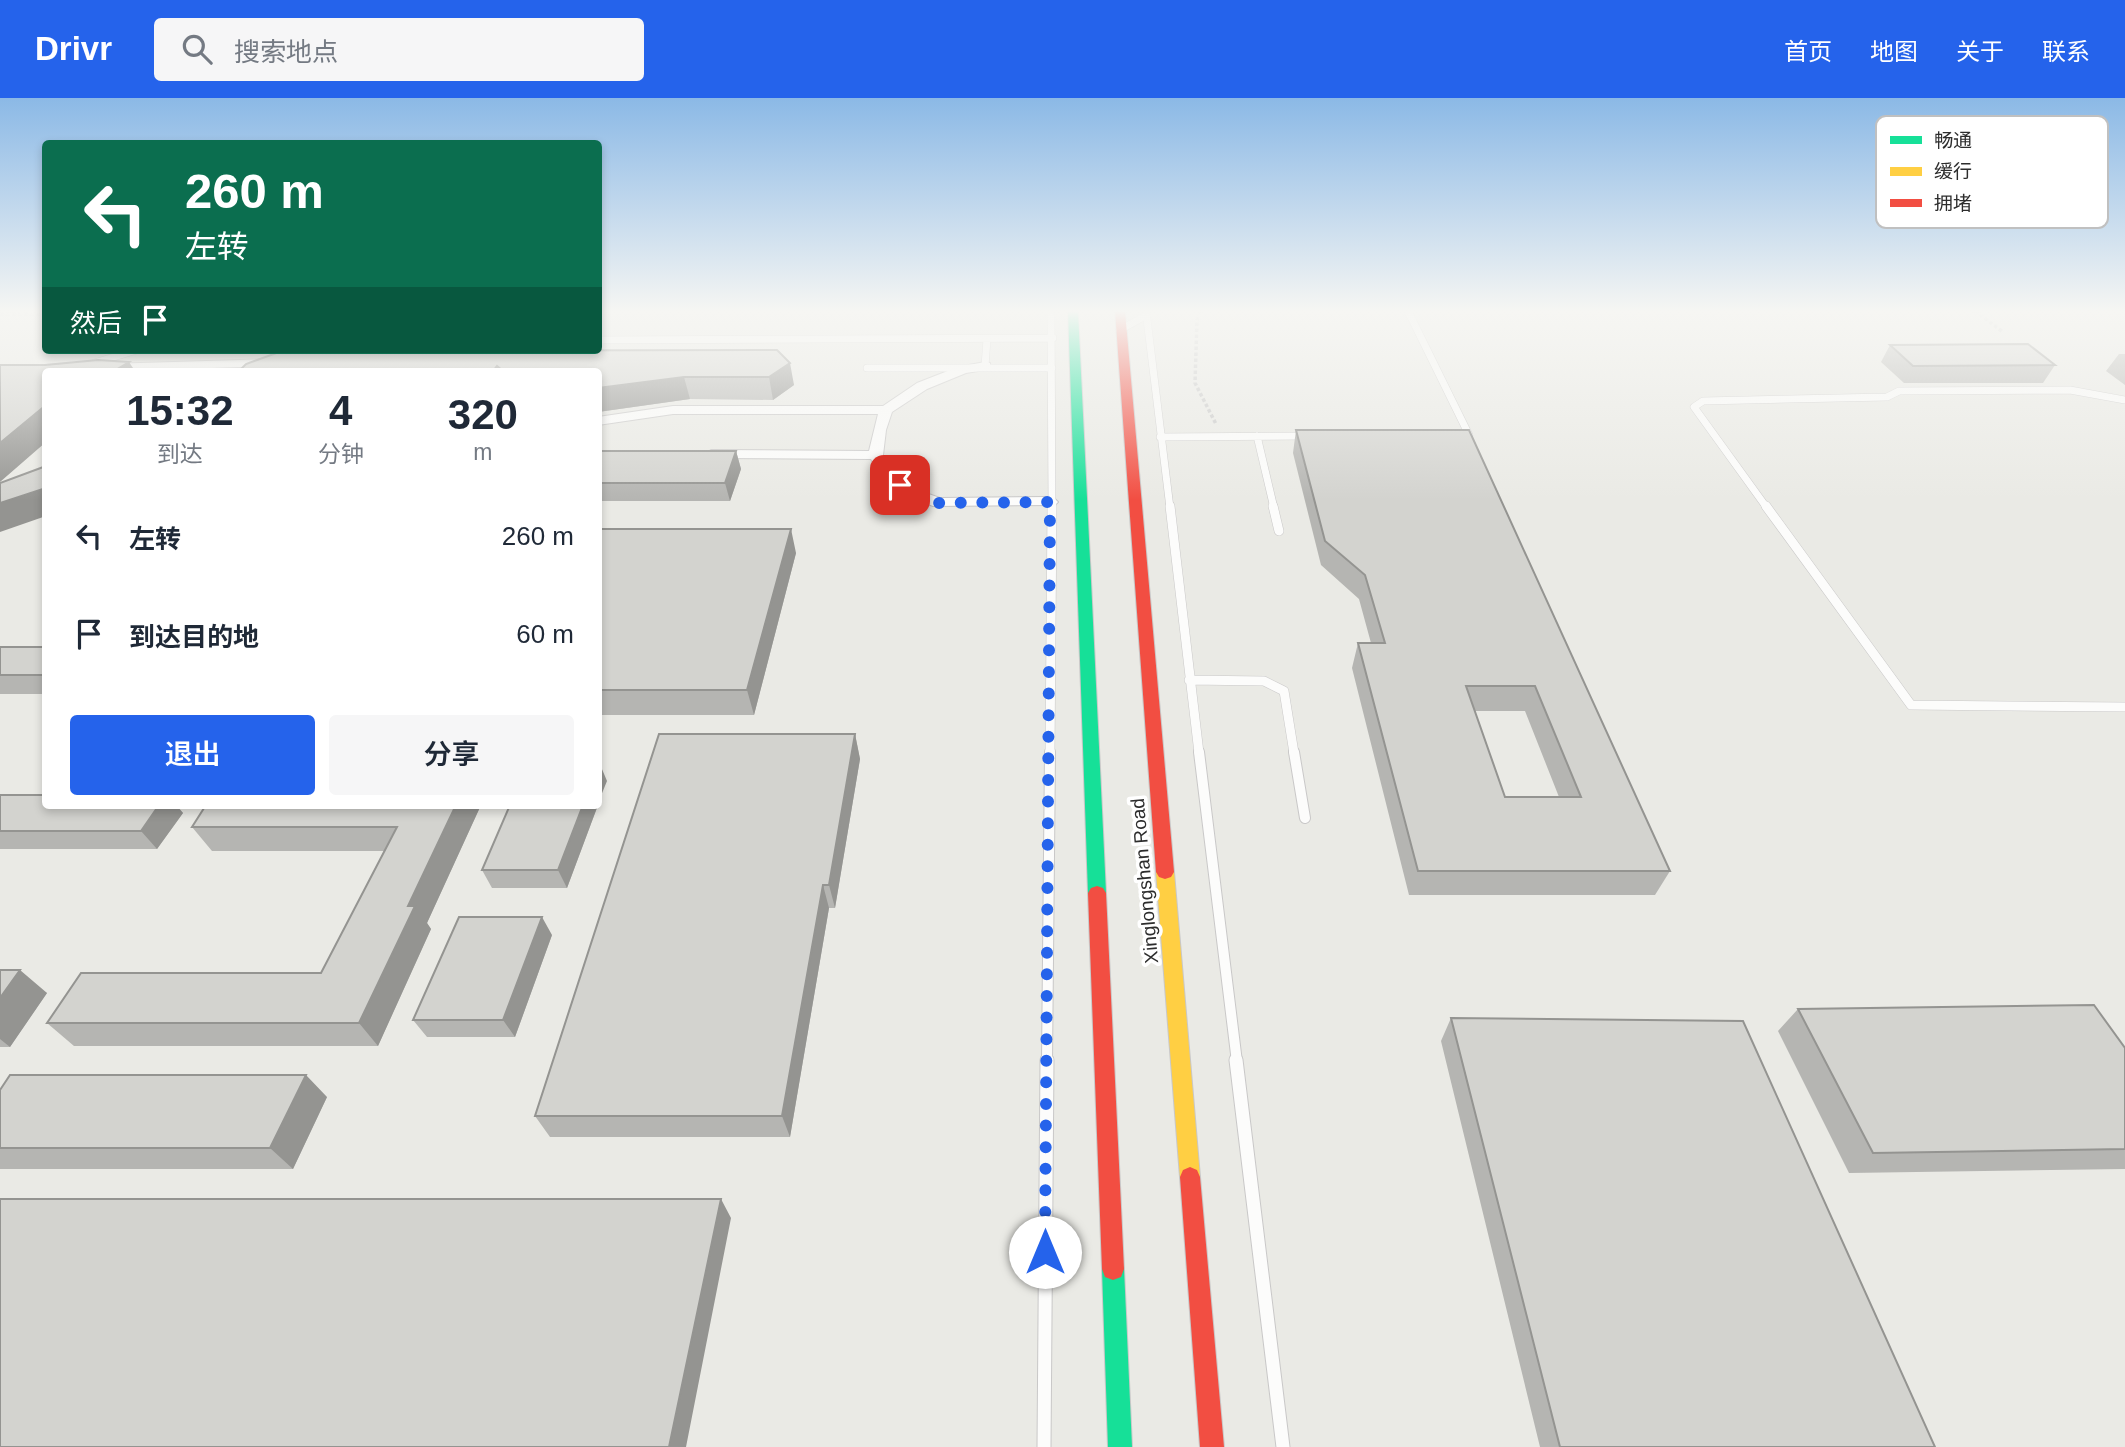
<!DOCTYPE html>
<html lang="zh">
<meta charset="utf-8">
<style>
:root{--surface:#fff;--page:#f6f6f7;--text:#1f2937;--muted:#747a83;--accent:#2563eb}
body{margin:0;font-family:Helvetica,"Noto Sans SC",sans-serif;background:var(--page);color:var(--text);height:100vh;display:flex;flex-direction:column;font-size:26px;white-space:nowrap}
*{box-sizing:border-box;margin:0}
p{font-size:23px;color:var(--muted)}
.icon{flex:none;width:38px;height:38px;fill:none;stroke:currentColor;stroke-width:2;stroke-linecap:round;stroke-linejoin:round}
.map{position:relative;flex:1;overflow:hidden}
.drawer{position:absolute;left:42px;top:270px;width:560px;height:441px;display:flex;flex-direction:column;background:var(--surface);border-radius:7px;box-shadow:0 4px 10px #0003}
.drawer>*{flex:none}
.top-card{position:absolute;left:42px;top:42px;width:560px;height:214px;border-radius:7px;box-shadow:0 4px 10px #0003;background:#0b6e4f;color:#fff;overflow:hidden}
.pin{position:absolute;display:grid;place-items:center;width:60px;height:60px;color:#fff;margin:-30px;border-radius:14px;box-shadow:0 4px 10px #0006}
.me{position:absolute;width:77px;margin:-38px;rotate:0deg;stroke-linejoin:round;filter:drop-shadow(0 0 5px #0008)}
.turn{display:flex;align-items:center;gap:24px;height:147px;padding:0 28px;font-size:32px}
.turn .icon{width:91px;height:91px;stroke-width:2.5}
.turn b{display:block;font-size:49px;line-height:60px}
.then{display:flex;align-items:center;height:66px;padding:0 28px;background:#0003;gap:14px;font-size:26px}
.eta{display:flex;justify-content:space-evenly;align-items:center;height:119px;text-align:center}
.eta b{font-size:42px;font-weight:600;line-height:49px}
.primary-button{display:flex;gap:14px;margin-top:auto;padding:14px 28px}
.primary-button a{flex:1;height:80px;border-radius:7px;background:var(--accent);color:#fff;font-size:28px;font-weight:600;line-height:80px;text-align:center}
.primary-button a+a{background:var(--page);color:var(--text)}
ul{padding:0;list-style:none}
li{display:flex;align-items:center;gap:21px;height:98px;padding:0 28px}
li div{flex:1}
li b{display:block;font-size:26px}
li em{font-style:normal}
header{display:flex;align-items:center;gap:42px;box-sizing:border-box;height:98px;padding:0 35px;background:var(--accent);color:#fff}
header strong{font-size:33px}
nav{display:flex;gap:38px;margin-inline-start:auto;font-size:24px}
.search{width:490px;height:63px;background:var(--page);display:flex;align-items:center;gap:18px;box-sizing:border-box;padding:0 24px;border-radius:7px;color:var(--muted);font-size:26px}
.map>svg:first-child{display:block}
</style>
<header>
<strong>Drivr</strong>
<div class="search"><svg class="icon" aria-label="search" viewBox="0 0 24 24"><circle cx="10" cy="10" r="6"/><path d="M15 15l6 6"/></svg>搜索地点</div>
<nav><a>首页</a><a>地图</a><a>关于</a><a>联系</a></nav>
</header>
<div class="map">
<svg width="2125" height="1349" viewBox="0 0 2125 1349">
<rect width="100%" height="100%" fill="#eaeae5"/>
<g fill="none" stroke-linecap="round" stroke-linejoin="round">
<g stroke="#c9c8c8" stroke-width="8">
<path id="lane-far3" d="M1051,213L1052,410
M1146,213L1170,410
M1408,213L1469,337H1461
M1120,232L1145,218
M598,242L1053,240
M94,265L137,252
M985,268L987,241
M867,270H1052
M1257,338L1274,410
M1160,339L1306,338
M1767,410L1694,309L1703,303L1887,299L1899,293L2070,292L2125,302"/>
</g>
<g stroke="#c9c8c8" stroke-width="10">
<path id="lane-far2" d="M1170,408L1199,655
M1273,408L1279,433
M1766,408L1911,607L2125,609
M1189,582L1264,583L1284,593L1294,655
M1050,655L1052,408"/>
</g>
<g stroke="#c9c8c8" stroke-width="12">
<path id="lane-far1" d="M1199,654L1237,964
M1294,654L1305,720
M1047,964L1050,654"/>
</g>
<g stroke="#c9c8c8" stroke-width="15">
<path id="lane" d="M1236,962L1283,1349
M1044,1349L1047,962"/>
</g>
<g stroke="#c9c8c8" stroke-width="2">
<path id="street" d="M273,261L278,262V268L104,273L102,270L108,266Z
M985,264L990,265V271L966,275L927,291L892,314L886,332L883,357L894,377L917,392L940,400L1050,399L1055,401L1058,404L1055,407L933,408L907,398L883,383L871,361L711,360L704,356L711,352L869,353L878,316H673L598,327V319L673,308H883L917,285L958,269Z"/>
</g>
<g stroke="#c9c8c8" stroke-width="2">
<path id="fast" d="M1068,213H1078L1106,795L1103,800L1097,802L1091,800L1088,795Z
M1113,1160L1121,1163L1124,1171L1132,1349H1108L1102,1171L1105,1163Z"/>
</g>
<g stroke="#c9c8c8" stroke-width="2">
<path id="slow" d="M1165,767L1171,769L1174,774L1200,1079L1197,1086L1190,1089L1183,1086L1180,1079L1156,774L1159,769Z"/>
</g>
<g stroke="#c9c8c8" stroke-width="2">
<path id="jam" d="M1115,213H1125L1174,774L1171,779L1165,781L1159,779L1156,774Z
M1097,788L1103,790L1106,795L1124,1171L1121,1179L1113,1182L1105,1179L1102,1171L1088,795L1091,790Z
M1190,1069L1197,1072L1200,1079L1224,1349H1200L1180,1079L1183,1072Z"/>
</g>
<path stroke="#c8c8c8" stroke-width="3.5" stroke-dasharray="3.5 2.5" stroke-linecap="butt" d="M1200,213L1197,222L1195,285L1216,326
M1975,213L2003,234
M0,216L46,217"/>
<use href="#lane-far3" stroke="#fcfcfb" stroke-width="7"/>
<use href="#lane-far2" stroke="#fcfcfb" stroke-width="9"/>
<use href="#lane-far1" stroke="#fcfcfb" stroke-width="10"/>
<use href="#lane" stroke="#fcfcfb" stroke-width="13"/>
<use href="#street" fill="#fcfcfb" fill-rule="evenodd"/>
<use href="#fast" fill="#16e098" fill-rule="evenodd"/>
<use href="#slow" fill="#ffcf43" fill-rule="evenodd"/>
<use href="#jam" fill="#f24e42" fill-rule="evenodd"/>
</g>
<path fill="#b5b5b2" fill-rule="evenodd" d="M1890,247L2055,267L2043,285H1904L1881,264Z
M777,252L794,287L773,302L690,301L598,314V273H239Z
M2119,256H2125V287L2106,273Z
M1296,332H1469L1670,773L1655,797H1409L1352,570L1358,545H1371L1359,501L1321,467L1293,355ZM1474,613H1525L1559,699H1505Z
M598,353H736L741,371L730,403H598Z
M598,424L602,431L796,455L754,617H598Z
M0,549H46V596H0Z
M855,636L860,661L835,810H829L790,1039H550L535,1018Z
M0,697L46,707H176L183,715L157,751H0Z
M206,707H481L427,825L431,831L378,948H74L47,925L321,875L384,753H212L192,729Z
M598,707L567,790H492L482,772Z
M552,837L515,939H427L413,922Z
M0,872L47,895L10,949H0Z
M1798,911L2125,950V1071L1849,1075L1778,933Z
M1451,920L1935,1349H1540L1441,943Z
M0,992L327,999L293,1071H0Z"/>
<path fill="#949491" d="M129,264L135,273H114Z
M790,265L794,287L773,302L769,279Z
M684,279L690,301L598,314V290Z
M46,307V344L0,384V345Z
M736,353L741,371L730,403L725,385Z
M46,390V418L0,434V405Z
M791,431L796,455L754,617L747,592Z
M855,636L860,661L835,810L829,787Z
M599,664L607,683L598,705Z
M159,707H176L183,715L157,751L141,733Z
M456,707H481L427,825L431,831L378,948L359,925L408,808Z
M583,707H598L567,790L558,772Z
M823,787L829,810L790,1039L782,1018Z
M542,819L552,837L515,939L503,922Z
M20,872L47,895L10,949L0,941V900Z
M306,977L327,999L293,1071L270,1050Z
M721,1101L731,1120L686,1349H669Z"/>
<path fill="#d3d3cf" stroke="#949491" stroke-width="2" fill-rule="evenodd" d="M2028,246L2055,267L1913,268L1890,247Z
M777,252L790,265L769,279H684L598,290V273H503L497,268L493,273H239L246,266L282,253Z
M98,262L129,264L114,273H46V307L0,345V267H45Z
M1296,332H1469L1670,773H1418L1358,545H1385L1365,477L1325,443ZM1466,588H1535L1581,699H1505Z
M598,353H736L725,385H598Z
M46,368V390L0,405V385Z
M598,431H791L747,592H598Z
M0,549H46V577H0Z
M659,636H855L829,787H823L782,1018H535Z
M0,697H46V707H159L141,733H0Z
M206,707H456L408,808H415L359,925H47L81,875H321L397,729H192Z
M510,707H583L558,772H482Z
M459,819H542L503,922H413Z
M0,872H20L0,900Z
M2094,907L2125,950V1051L1873,1055L1798,911Z
M1451,920L1743,923L1935,1349H1560Z
M10,977H306L270,1050H0V992Z
M0,1101H721L669,1349H0Z"/>
<linearGradient id="sky" x2="0" y2="1"><stop stop-color="#8bb9e6"/><stop offset="0.53" stop-color="#f6f6f3"/><stop offset="1" stop-color="#f6f6f3" stop-opacity="0"/></linearGradient>
<rect width="2125" height="402" fill="url(#sky)"/>
<g fill="none" stroke-linecap="round" stroke-linejoin="round">
<path stroke="#2563eb" stroke-width="12" stroke-dasharray="0 21.6" d="M900,387L938,405L1050,404L1045,1154"/>
</g>
<g text-anchor="middle" stroke-width="7" stroke-linejoin="round" paint-order="stroke">
<g font-size="19" fill="#2d2d2d" stroke="#fff">
<text transform="translate(1144 783) rotate(-95)" y="7">Xinglongshan Road</text>
</g>
</g>
<rect x="1876" y="18" width="232" height="112" rx="10" fill="#fff" stroke="#c0c0c0" stroke-width="2"/>
<rect x="1890" y="38" width="32" height="8" fill="#16e098"/>
<rect x="1890" y="69" width="32" height="9" fill="#ffcf43"/>
<rect x="1890" y="101" width="32" height="8" fill="#f24e42"/>
<g font-size="19" fill="#2d2d2d">
<text x="1934" y="49">畅通</text>
<text x="1934" y="80">缓行</text>
<text x="1934" y="112">拥堵</text>
</g>
</svg>
<div class="pin" style="left:900px;top:387px;background:#d93025"><svg class="icon" aria-label="arrive" viewBox="0 0 24 24"><path d="M6 21V4h12l-3 4 3 4H6"/></svg></div>
<svg class="me" style="left:1045px;top:1154px" viewBox="-20 -20 40 40"><circle r="19" fill="#fff"/><path d="M0-13L10 11 0 6-10 11z" fill="#2563eb"/></svg>
<div class="top-card">
<div class="turn"><svg class="icon" aria-label="left" viewBox="0 0 24 24"><path d="M17 20v-9H6M10 6l-5 5 5 5"/></svg><div><b>260 m</b>左转</div></div>
<div class="then">然后<svg class="icon" aria-label="arrive" viewBox="0 0 24 24"><path d="M6 21V4h12l-3 4 3 4H6"/></svg></div>
</div>
<section class="drawer">
<div class="eta">
<div><b>15:32</b><p>到达</p></div>
<div><b>4</b><p>分钟</p></div>
<div><b>320</b><p>m</p></div>
</div>
<ul>
<li><svg class="icon" aria-label="left" viewBox="0 0 24 24"><path d="M17 20v-9H6M10 6l-5 5 5 5"/></svg><div><b>左转</b></div><em>260 m</em></li>
<li><svg class="icon" aria-label="arrive" viewBox="0 0 24 24"><path d="M6 21V4h12l-3 4 3 4H6"/></svg><div><b>到达目的地</b></div><em>60 m</em></li>
</ul>
<div class="primary-button"><a>退出</a><a>分享</a></div>
</section>
</div>
